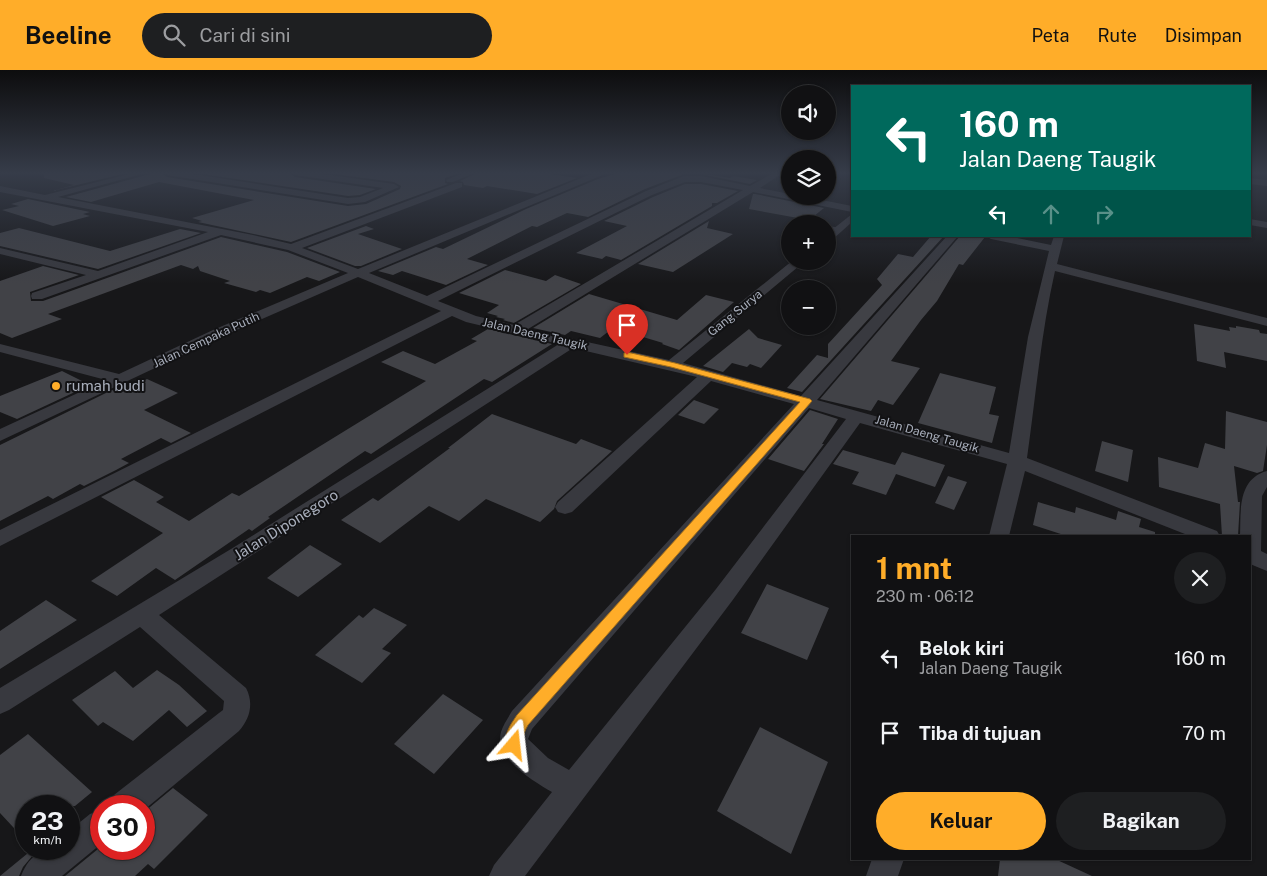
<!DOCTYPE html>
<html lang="id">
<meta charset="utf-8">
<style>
:root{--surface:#111113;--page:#1e1f21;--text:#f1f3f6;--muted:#9c9da0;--line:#303133;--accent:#ffad29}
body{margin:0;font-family:"Public Sans",sans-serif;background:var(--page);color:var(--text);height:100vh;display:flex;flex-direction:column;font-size:19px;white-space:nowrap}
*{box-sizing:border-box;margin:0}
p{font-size:16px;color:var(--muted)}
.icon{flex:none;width:28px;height:28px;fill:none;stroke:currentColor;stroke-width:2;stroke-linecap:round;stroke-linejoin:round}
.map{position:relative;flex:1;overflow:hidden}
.panel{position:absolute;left:851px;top:465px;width:400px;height:325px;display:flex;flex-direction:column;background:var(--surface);border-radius:0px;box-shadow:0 1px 4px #0004,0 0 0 1px var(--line)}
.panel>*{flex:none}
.top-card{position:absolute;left:851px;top:15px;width:400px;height:152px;border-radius:0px;box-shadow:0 1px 4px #0004,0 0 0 1px var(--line);background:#00695c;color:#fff;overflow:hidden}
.buttons{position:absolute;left:781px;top:15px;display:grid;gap:10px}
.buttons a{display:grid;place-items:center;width:55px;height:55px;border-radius:50%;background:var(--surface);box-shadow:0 1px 4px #0004,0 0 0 1px var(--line);font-size:25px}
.speed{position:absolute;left:15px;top:725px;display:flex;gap:10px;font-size:25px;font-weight:700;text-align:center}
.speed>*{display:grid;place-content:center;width:65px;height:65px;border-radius:50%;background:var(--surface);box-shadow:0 1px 4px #0004,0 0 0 1px var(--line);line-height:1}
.speed small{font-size:12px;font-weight:400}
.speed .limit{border:8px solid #d22;background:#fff;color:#111}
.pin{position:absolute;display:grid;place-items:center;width:42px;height:42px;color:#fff;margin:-51px -21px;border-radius:50% 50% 50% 0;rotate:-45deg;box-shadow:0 0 5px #0007}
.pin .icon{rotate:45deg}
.me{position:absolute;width:55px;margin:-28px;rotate:17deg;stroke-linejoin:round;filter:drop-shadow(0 0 4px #0008)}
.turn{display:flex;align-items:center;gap:18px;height:105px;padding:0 25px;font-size:22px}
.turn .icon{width:65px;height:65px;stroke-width:2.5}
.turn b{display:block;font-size:35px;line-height:42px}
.lanes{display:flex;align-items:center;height:48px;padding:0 25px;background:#0003;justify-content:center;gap:25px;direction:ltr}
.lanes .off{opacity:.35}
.round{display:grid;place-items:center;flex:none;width:52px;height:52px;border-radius:26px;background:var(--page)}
.headline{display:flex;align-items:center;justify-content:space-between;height:85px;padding:0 25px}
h1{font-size:30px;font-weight:700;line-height:38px;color:var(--accent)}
.button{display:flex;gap:10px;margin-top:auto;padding:10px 25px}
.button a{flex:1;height:58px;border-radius:30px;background:var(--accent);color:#111;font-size:20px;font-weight:700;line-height:58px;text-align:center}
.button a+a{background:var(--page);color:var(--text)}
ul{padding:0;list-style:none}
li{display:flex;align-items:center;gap:15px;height:75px;padding:0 25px}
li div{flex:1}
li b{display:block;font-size:19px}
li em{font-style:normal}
header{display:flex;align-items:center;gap:30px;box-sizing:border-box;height:70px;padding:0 25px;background:var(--accent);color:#111}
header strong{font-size:24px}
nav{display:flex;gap:28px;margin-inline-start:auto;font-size:18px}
.search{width:350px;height:45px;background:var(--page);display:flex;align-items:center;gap:12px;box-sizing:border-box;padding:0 18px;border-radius:28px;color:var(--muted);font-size:19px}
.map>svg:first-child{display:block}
</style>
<header>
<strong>Beeline</strong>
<div class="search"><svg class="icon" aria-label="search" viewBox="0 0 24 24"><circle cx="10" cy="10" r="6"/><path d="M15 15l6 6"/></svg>Cari di sini</div>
<nav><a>Peta</a><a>Rute</a><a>Disimpan</a></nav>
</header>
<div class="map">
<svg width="1267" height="806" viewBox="0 0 1267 806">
<rect width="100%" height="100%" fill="#171719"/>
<path fill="#414247" d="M44,102H131L52,121L74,115L44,108Z
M151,102H161L167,107L348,136L366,134L400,119L401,116L394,112L319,102H462L445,108V113L448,114L291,172L198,152L202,151L192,148L254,130L159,112L91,132L66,127L150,104Z
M189,102H289L295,107L376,119L360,125L348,126Z
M479,102H537L577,108L537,124L487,116L483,118L464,115L463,112L460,111Z
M621,102H693L730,108L733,106L757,110L750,114L701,104H684L645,119L588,147L567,143L537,157L532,156L467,189L488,195L446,215L402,201L393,205L378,201L436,177L443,179L526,139L598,109Z
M685,114H701L738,121L717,133H712V136L621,190L606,186L602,189L576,183L627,156L604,151L653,127Z
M753,124H755L824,138L809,150L749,139Z
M28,129L90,142L83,144L90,146L53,156L2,140L19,136L11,134Z
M709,151L707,158L733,164L673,202L638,194Z
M366,156L374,159L358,164L402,179L361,196H355L307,178Z
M19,158L110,181L180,159L201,163L98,199L0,176V163Z
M931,166H944L802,322L787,318L817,285L828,288V274L882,215L877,209L898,184L913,187Z
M960,166L985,167L963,195L959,194L937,231L921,250L891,291L920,298L893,335L878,330L871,341L820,329Z
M221,167L287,182L340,202L319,211L307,207L270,223L260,220L256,222L224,213L230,211L200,201L198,196L193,199L181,195L48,244L62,249L12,268L0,263V211L43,196L79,205L30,222L31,231H43Z
M505,200L546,211L555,205L581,214L514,253L503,250L505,249L496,247L498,246L487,243L499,235L459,223Z
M589,224L677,250L706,225L734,232L679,280L662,274L663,273L613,258L600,268L571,261L565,265L533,258Z
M1194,254L1230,261L1229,257L1236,258V256L1259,260L1260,263L1267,264V291L1224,282L1226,298L1197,291Z
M488,259L552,274L492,312L484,309L371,384L365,381L268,447L270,448L252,461L249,459L175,510L156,498L117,526L91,511L163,463L101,427L134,410L164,427L156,432L189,451L232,423L239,426L426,311L381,292L403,281L435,294L477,271L471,269Z
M749,259L758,268L782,275L761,298L750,294L747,297L732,293L723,302L703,296Z
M62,301L90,315L17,349L0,342V326Z
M940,303L996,317L989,344L999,346L992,373L918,353Z
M147,309L178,323L144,340L191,363L171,373L161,368L121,389L129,393L116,400L84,416L80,414L53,429L48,426L0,451V375L112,320L118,323Z
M694,330L719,339L704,354L678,345Z
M810,340L838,349L822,374H824L804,401L768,389Z
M1226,341L1267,352V375L1263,401L1257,403L1234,396L1238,432H1240L1238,466H1222L1220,434L1159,417L1158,387L1198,398L1205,373L1225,379Z
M492,344L576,374L581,369L612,381L557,431L554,439L540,452L486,429L459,451L429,436L380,473L341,450L373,428L378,431L450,378H448Z
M1102,371L1133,380L1128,412L1095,401Z
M843,380L895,395L902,382L945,395L935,417L896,404L886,425L852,414L859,402L833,394Z
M948,406L967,412L954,440L935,433Z
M1038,432L1075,443L1076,437L1116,450L1118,441L1141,449L1139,457L1155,462V466H1067L1033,455Z
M310,475L342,494L298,527L267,508Z
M767,514L829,538L807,590L741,563Z
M46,530L77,550L0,599V561Z
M374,538L407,555L382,579L391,583L362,613L315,585L359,545L363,548Z
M157,600L179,615L207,641L187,657L169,640L133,671L103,652L98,656L72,630L115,601L133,618Z
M443,624L483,650L434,704L394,674Z
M760,657L828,692L791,784L717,741Z
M28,664L92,722L75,736H26V771L0,743V685Z
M173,718L208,745L154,799L148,794L135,806H65L98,779H144V742Z
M33,779H47L33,785L23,797L19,806H0Z
M1000,789H1055L1092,806H998Z"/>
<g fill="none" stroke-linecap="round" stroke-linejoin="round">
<path fill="#38393f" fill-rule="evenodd" d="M799,150L813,153V154L797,152V150Z
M828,156L841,158V159L839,160L828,158Z"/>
<path fill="#38393f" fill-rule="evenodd" d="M137,102H149L58,127L253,165L291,174L456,113H462V117L302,178L358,199L596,102H606L605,104L369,203L427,226L646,121L684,106H701L750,116L775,102H784L760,118L790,124V126H802L852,136V142L753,122L528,259L669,290L792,191H805L683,293L801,326L947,166H958L817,330L1009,383L1028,267L1049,181L991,169L986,166H1008L1051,175L1054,166H1064L1057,194L1267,248V256L1055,201C1041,263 1036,325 1027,388L1217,461L1220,466H1190L1025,401L1009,466H989L1007,394L860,353L732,531L525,806H489L494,795L552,722C533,711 494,688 501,662C503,655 508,648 512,641L794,334L711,311L572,442L565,444L558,442L555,437L558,432L697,307L573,278L159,545L246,618C254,633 250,649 239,661L144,740V736H110L114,725L219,643L223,640L224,631L140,557L9,640L0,644V618L231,479L559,274L466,252L452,246L0,476V460L441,241L358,207L223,266L0,371V359L106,310L0,282V274L119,304L213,260L348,203L288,180L221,165L42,229H32L31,226L32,223L86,205L0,184V178L98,201L208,162L0,122V116L45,125ZM685,112H701L743,120L514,255L476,246L438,231L652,125ZM809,338L846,349L716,519L569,700L548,688L528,669L532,659Z
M163,102H180L348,128L360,127L383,118L295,105L291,102H309L394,114L399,117L365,132L348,134L167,105Z
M466,102H477L453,112H447L446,110Z
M1250,108L1267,110V116L1250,114Z
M852,144V152L832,170L828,171V163Z
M1250,149L1267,152V158L1250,155Z
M1267,401V417L1262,426L1261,481L1267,484V501L1250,494V466H1240C1241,442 1237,409 1267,401Z
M101,740V774L62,806H21C31,781 44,779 69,779V761L90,744Z
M872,789H904L898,806H866Z"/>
</g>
<linearGradient id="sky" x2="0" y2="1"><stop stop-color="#0d0d0e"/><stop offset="0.48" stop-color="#363c49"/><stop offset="1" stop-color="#363c49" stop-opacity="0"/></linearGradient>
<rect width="1267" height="214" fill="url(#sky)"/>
<path fill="#ffad29" stroke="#a6701b" d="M627,282L675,293L810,329L812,331L528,655C521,667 525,670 520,680L514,683L508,680C502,666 509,657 517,645L800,332L671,297L624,287V283Z"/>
<circle fill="#ffad29" stroke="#121214" stroke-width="2" cx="56" cy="316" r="5"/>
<g text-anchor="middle" stroke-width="4" stroke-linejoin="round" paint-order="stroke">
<g font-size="12" fill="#a8aebb" stroke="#121214">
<text transform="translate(735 243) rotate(-39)" y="4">Gang Surya</text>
<text transform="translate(535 264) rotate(13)" y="4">Jalan Daeng Taugik</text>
<text transform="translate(206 270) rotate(-25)" y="4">Jalan Cempaka Putih</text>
<text transform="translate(927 364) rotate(16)" y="4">Jalan Daeng Taugik</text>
</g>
<g font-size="15" fill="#a8aebb" stroke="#121214" text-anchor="start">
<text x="66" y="321">rumah budi</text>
</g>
<g font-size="15" fill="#a8aebb" stroke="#121214">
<text transform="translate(286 455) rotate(-32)" y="5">Jalan Diponegoro</text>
</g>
</g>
</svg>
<div class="buttons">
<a><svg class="icon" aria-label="sound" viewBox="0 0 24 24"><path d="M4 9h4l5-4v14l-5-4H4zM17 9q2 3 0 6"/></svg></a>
<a><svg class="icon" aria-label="layers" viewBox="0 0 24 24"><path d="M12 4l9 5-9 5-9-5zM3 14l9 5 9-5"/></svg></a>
<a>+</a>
<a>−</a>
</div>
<div class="speed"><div>23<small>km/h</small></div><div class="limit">30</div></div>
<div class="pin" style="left:627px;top:285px;background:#d93025"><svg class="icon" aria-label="arrive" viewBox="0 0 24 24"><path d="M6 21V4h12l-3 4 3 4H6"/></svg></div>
<svg class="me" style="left:514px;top:675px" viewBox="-20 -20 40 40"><path d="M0-17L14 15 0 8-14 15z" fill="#ffad29" stroke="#fff" stroke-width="4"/></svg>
<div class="top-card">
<div class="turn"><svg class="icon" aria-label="left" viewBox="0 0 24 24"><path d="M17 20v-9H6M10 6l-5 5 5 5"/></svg><div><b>160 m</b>Jalan Daeng Taugik</div></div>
<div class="lanes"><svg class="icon" aria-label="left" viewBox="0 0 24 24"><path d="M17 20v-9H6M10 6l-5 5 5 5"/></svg><svg class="icon off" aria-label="ahead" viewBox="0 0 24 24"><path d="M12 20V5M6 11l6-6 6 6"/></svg><svg class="icon off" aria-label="right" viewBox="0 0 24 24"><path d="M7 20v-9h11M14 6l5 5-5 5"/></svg></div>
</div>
<section class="panel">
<div class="headline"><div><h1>1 mnt</h1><p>230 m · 06:12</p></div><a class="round"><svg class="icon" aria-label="close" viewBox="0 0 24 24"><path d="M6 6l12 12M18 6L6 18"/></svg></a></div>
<ul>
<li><svg class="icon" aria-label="left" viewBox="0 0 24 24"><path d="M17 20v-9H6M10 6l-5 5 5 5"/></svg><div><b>Belok kiri</b><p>Jalan Daeng Taugik</p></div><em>160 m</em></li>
<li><svg class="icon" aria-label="arrive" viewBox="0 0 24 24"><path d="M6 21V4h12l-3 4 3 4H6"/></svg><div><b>Tiba di tujuan</b></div><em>70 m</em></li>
</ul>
<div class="button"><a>Keluar</a><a>Bagikan</a></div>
</section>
</div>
